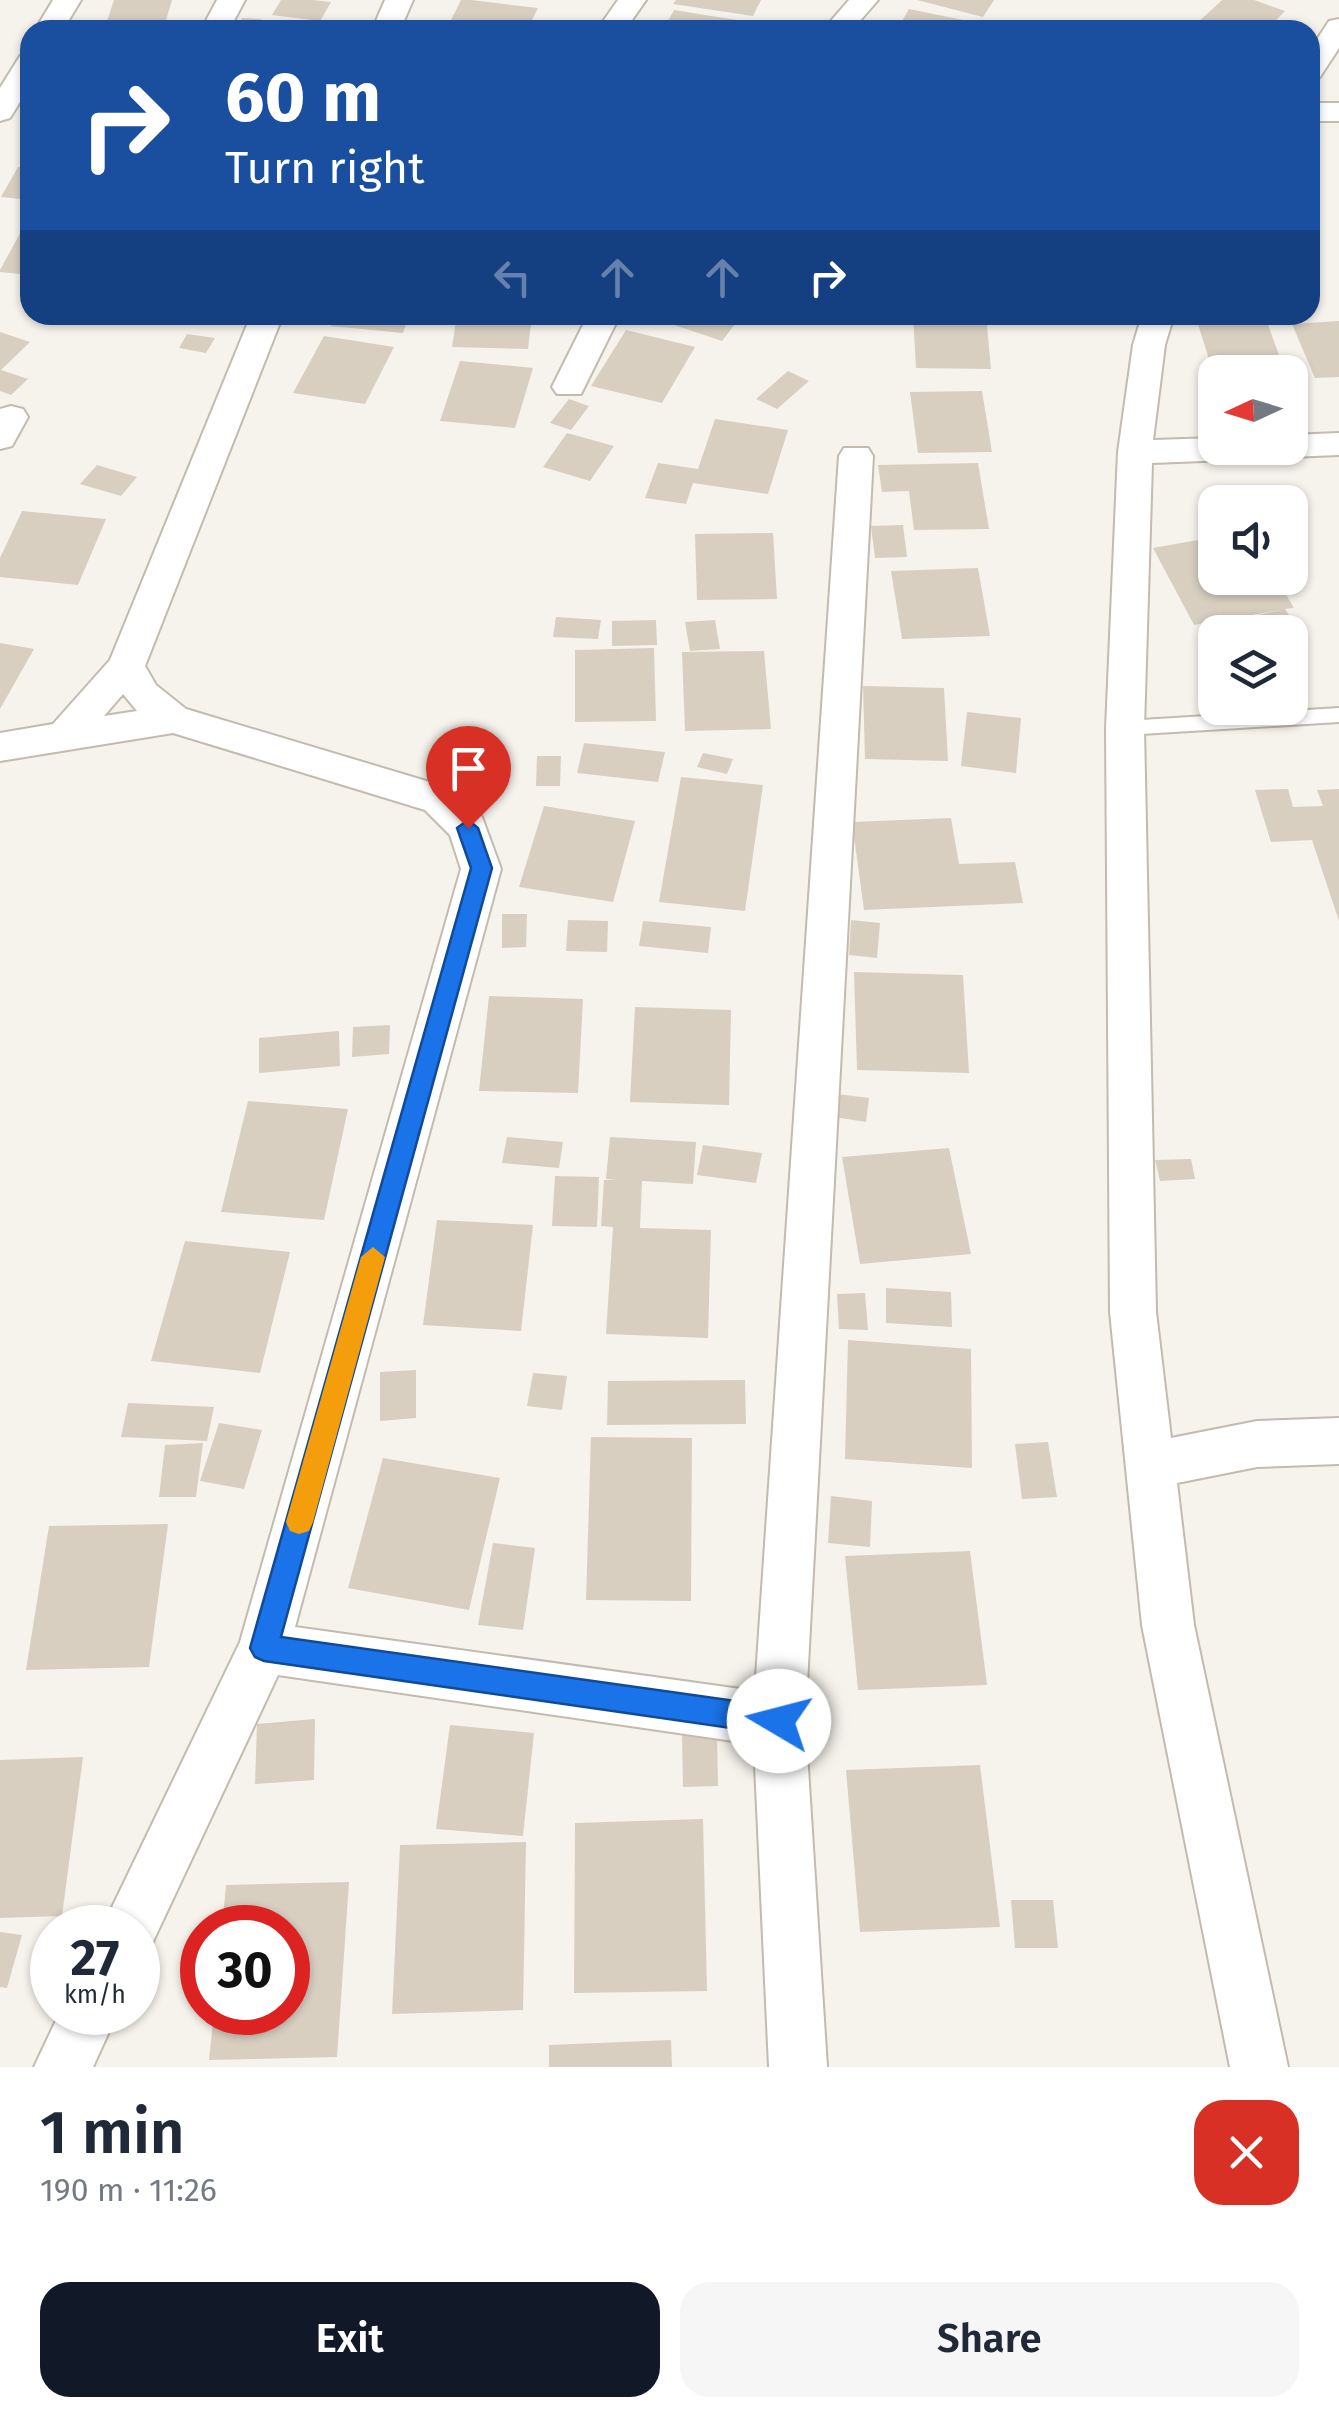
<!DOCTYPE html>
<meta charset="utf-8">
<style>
:root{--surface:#fff;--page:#f6f6f7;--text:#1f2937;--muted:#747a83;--accent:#111827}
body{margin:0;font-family:"Fira Sans",sans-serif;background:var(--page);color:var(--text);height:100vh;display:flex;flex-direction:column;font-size:38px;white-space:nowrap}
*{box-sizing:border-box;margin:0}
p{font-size:32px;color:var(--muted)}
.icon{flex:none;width:55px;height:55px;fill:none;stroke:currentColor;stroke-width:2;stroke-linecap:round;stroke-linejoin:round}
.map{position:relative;height:2067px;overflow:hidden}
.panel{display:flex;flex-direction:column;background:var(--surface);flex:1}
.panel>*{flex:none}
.banner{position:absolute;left:20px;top:20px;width:1300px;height:305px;border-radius:30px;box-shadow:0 2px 8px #0004;background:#1a4fa0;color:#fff;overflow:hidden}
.needle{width:65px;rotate:266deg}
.tools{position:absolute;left:1198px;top:355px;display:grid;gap:20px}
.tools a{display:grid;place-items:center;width:110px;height:110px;border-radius:20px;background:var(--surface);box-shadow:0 2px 8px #0004;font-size:50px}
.speed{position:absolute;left:30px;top:1905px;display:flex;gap:20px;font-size:50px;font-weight:700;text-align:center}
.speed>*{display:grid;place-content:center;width:130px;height:130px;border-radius:50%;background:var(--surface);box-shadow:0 2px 8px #0004;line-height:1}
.speed small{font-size:25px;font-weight:400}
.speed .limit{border:15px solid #d22;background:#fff;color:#111}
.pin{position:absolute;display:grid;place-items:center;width:85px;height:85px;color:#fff;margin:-102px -42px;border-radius:50% 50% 50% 0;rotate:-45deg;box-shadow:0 0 10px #0007}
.pin .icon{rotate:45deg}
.me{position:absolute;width:110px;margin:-55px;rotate:278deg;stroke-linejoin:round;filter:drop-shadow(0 0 8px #0008)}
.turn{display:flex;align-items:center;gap:35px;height:210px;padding:0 40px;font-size:45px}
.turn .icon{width:130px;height:130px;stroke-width:2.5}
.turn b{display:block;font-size:70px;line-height:85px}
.lanes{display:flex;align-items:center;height:95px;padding:0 40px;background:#0003;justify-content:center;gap:50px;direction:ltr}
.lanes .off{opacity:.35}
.round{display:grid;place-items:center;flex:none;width:105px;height:105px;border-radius:30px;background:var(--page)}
.headline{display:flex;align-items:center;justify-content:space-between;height:170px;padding:0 40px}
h1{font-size:60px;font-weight:600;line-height:75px}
.cta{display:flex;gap:20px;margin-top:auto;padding:20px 40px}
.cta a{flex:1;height:115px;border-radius:30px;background:var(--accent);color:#fff;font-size:40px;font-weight:600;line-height:115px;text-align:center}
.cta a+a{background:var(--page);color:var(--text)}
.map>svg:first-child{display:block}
</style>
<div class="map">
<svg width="1339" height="2067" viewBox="0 0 1339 2067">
<rect width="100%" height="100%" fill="#f6f3ec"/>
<path fill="#d8cfc1" d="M114,0H172L163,30H104Z
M281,0H313L331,2L320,21L272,15Z
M461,0H471L538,8L527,30H446Z
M676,0H761L753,16L673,4Z
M917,0H994L983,17Z
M1222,0H1254L1285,11L1266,30L1194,26Z
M909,9L983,24L980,30H897Z
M674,10L749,22L745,30H663Z
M242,18L261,19L257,30H237Z
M18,167L30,168V200L1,197Z
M30,215V275L0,272V270Z
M336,315H409L403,333L331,326Z
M457,315H532L528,349L452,347Z
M644,315H742L722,341Z
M913,315H986L991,369L916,368Z
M1266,319L1285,372H1213L1197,321Z
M1339,321V377L1315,378L1292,324Z
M626,330L695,347L662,403L591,386Z
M0,332L30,342L1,370L28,379L11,395L0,391Z
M187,334L215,338L206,353L179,348Z
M324,336L394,347L365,404L293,393Z
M460,361L533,368L515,428L440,421Z
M788,371L809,381L777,409L756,399Z
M982,391L992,452L918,453L910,392Z
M569,399L589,406L571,430L550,423Z
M715,419L788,430L768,494L693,483L686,504L645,498L658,463L698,469Z
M567,433L614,446L590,481L543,467Z
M978,463L989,529L914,530L909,491L882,492L878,465Z
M97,465L137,477L121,496L80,484Z
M22,511L106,519L78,585L0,577V558Z
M903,525L907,557L875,558L871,526Z
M773,533L777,599L697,600L695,534Z
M1215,537V578H1276L1294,608L1285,609L1298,629L1234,632L1228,622L1280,610L1194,625L1153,548Z
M978,568L990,636L902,639L891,571Z
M556,617L601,620L598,639L553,637Z
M656,620L657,645L612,646V621Z
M715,620L720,649L690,651L685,622Z
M0,643L34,649L0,709Z
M654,648L656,721L575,722V650Z
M764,651L771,729L685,731L682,652Z
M863,686L944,688L948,761L865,759Z
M967,712L1021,718L1016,773L961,766Z
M584,743L665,752L658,782L577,773Z
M703,753L733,759L727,774L697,767Z
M537,756H561L560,786H536Z
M681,777L763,785L745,911L659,902Z
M1288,789L1293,807L1323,806L1317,790L1339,789V921L1312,840L1271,842L1255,790Z
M544,806L635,821L613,902L519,887Z
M951,818L959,864L1015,862L1023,903L864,910L852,822Z
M502,914H527L526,947L502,948Z
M568,920L608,921L607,952L566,951Z
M851,920L880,923L877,958L849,955Z
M643,921L711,927L708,953L639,946Z
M854,972L963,975L969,1073L857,1070Z
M489,996L583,999L578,1093L479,1091Z
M635,1007L731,1010L729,1105L630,1102Z
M390,1025L389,1054L352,1057L353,1027Z
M339,1031L340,1066L259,1073V1038Z
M837,1094L869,1098L866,1122L834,1117Z
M248,1101L348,1109L324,1220L221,1212Z
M507,1137L563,1142L559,1168L502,1163Z
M610,1137L696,1142L693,1184L642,1181L640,1228L711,1230L708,1338L606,1334L613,1227L601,1226L604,1180H617L606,1179Z
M703,1145L762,1153L756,1183L697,1175Z
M949,1148L971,1254L860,1264L842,1157Z
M1191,1159L1195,1179L1160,1181L1155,1160Z
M555,1176L599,1177L597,1227L552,1226Z
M437,1220L533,1225L521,1331L423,1325Z
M185,1241L290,1252L260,1373L151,1361Z
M886,1288L951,1292L952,1327L886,1323Z
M865,1293L868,1330L839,1329L837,1294Z
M848,1340L971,1349L972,1468L845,1459Z
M416,1370V1418L380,1421V1372Z
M533,1373L567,1376L562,1410L527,1406Z
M745,1380L746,1424L607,1425L608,1381Z
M128,1403L214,1407L207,1441L121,1437Z
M219,1423L262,1430L244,1489L200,1481Z
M591,1437L692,1438L691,1601L586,1600Z
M1048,1442L1057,1497L1022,1499L1015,1444Z
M203,1443L196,1497H159L165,1445Z
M383,1458L500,1478L469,1610L348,1588Z
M831,1496L872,1501L870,1547L828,1543Z
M168,1524L149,1667L26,1670L49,1526Z
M493,1543L535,1548L523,1630L478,1625Z
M970,1551L987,1685L858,1690L845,1556Z
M315,1719L314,1780L255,1784L257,1724Z
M450,1725L534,1733L523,1836L436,1829Z
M717,1734L718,1786L683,1787L682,1735Z
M83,1757L62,1916L0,1918V1760Z
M980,1765L1000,1927L860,1932L846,1770Z
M703,1819L707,1991L574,1993L575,1823Z
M526,1842L523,2010L392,2014L400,1845Z
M349,1882L337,2057L209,2060L214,2012H288V1928H222L226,1885Z
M1011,1900H1053L1058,1948H1015Z
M0,1932L22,1935L7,1988L0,1987Z
M671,2040L672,2067H549V2045Z"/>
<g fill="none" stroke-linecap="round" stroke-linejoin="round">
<g stroke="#c2bbae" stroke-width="4">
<path id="lane" d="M1339,708V722L1125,735L1115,728L1125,721Z"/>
</g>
<g stroke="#c2bbae" stroke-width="4">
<path id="street" d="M53,0H81L63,30H35Z
M217,0H245L229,30H201Z
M385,0H413L400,30H372Z
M618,0H646L625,30H597Z
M849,0H878L852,30H823Z
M1339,19V48L1320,77L1310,80V50L1329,21Z
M30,53V86L10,118L0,121V88L20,56Z
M1310,103H1339V121H1310Z
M251,315H283L145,666L156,685L186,709L453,789L482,817L501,869L295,1627L755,1691L839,456L844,448H868L873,456L805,1721L827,2067H769L754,1744L278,1675L150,1948L138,1953V1928H102L240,1642L461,869L450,835L425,810L173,733L0,761V733L53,724L110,660ZM123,694L137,711L104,716Z
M588,315H620L581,394H557L552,387Z
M1142,315H1174L1165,345L1153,440L1215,438V448H1272L1267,456L1255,459L1152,463L1144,728L1156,1312L1171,1438L1257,1421L1339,1418V1464L1257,1467L1177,1483L1194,1625L1288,2067H1230L1142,1625L1110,1312L1106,728L1118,452L1133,345Z
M11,406L23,409L28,417L12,446L0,449V409Z
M1339,433V455L1290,457L1274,448H1290V435Z
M60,2012H118L93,2067H34Z"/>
</g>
<use href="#lane" fill="#fff" fill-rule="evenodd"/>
<use href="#street" fill="#fff" fill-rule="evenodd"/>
</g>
<path fill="#1a73e8" stroke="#114b97" stroke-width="2.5" d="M468,820L478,828L492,868L281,1637L779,1707L789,1711L793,1721L789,1731L779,1735L264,1661L255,1657L250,1648L471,868L457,828Z"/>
<path fill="#f59e0b" d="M373,1247L385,1257L313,1522L309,1531L299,1534L290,1531L286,1522L361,1257Z"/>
</svg>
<div class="tools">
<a><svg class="needle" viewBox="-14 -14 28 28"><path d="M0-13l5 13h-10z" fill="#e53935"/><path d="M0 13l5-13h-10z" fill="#747a83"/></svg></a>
<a><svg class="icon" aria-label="sound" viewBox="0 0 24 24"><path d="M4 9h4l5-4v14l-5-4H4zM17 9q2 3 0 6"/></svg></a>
<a><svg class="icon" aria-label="layers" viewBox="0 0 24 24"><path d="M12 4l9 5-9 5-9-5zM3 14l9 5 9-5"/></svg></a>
</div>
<div class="speed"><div>27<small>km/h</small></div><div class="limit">30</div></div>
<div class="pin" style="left:468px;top:828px;background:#d93025"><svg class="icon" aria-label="arrive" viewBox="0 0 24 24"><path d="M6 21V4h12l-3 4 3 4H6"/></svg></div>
<svg class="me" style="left:779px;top:1721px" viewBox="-20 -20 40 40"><circle r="19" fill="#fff"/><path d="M0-13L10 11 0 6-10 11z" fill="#1a73e8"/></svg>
<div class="banner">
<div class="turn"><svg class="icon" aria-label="right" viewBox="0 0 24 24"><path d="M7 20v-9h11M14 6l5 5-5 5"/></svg><div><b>60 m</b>Turn right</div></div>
<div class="lanes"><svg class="icon off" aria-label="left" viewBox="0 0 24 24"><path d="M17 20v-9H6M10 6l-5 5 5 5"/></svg><svg class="icon off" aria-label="ahead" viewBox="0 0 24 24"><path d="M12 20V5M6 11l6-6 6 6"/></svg><svg class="icon off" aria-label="ahead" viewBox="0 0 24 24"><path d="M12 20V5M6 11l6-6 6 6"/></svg><svg class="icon" aria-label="right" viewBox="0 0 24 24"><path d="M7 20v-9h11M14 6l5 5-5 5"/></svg></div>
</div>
</div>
<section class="panel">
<div class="headline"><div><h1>1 min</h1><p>190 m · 11:26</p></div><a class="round" style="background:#d93025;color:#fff"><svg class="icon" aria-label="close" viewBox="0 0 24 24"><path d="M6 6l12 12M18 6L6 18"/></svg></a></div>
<div class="cta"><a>Exit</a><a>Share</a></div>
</section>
